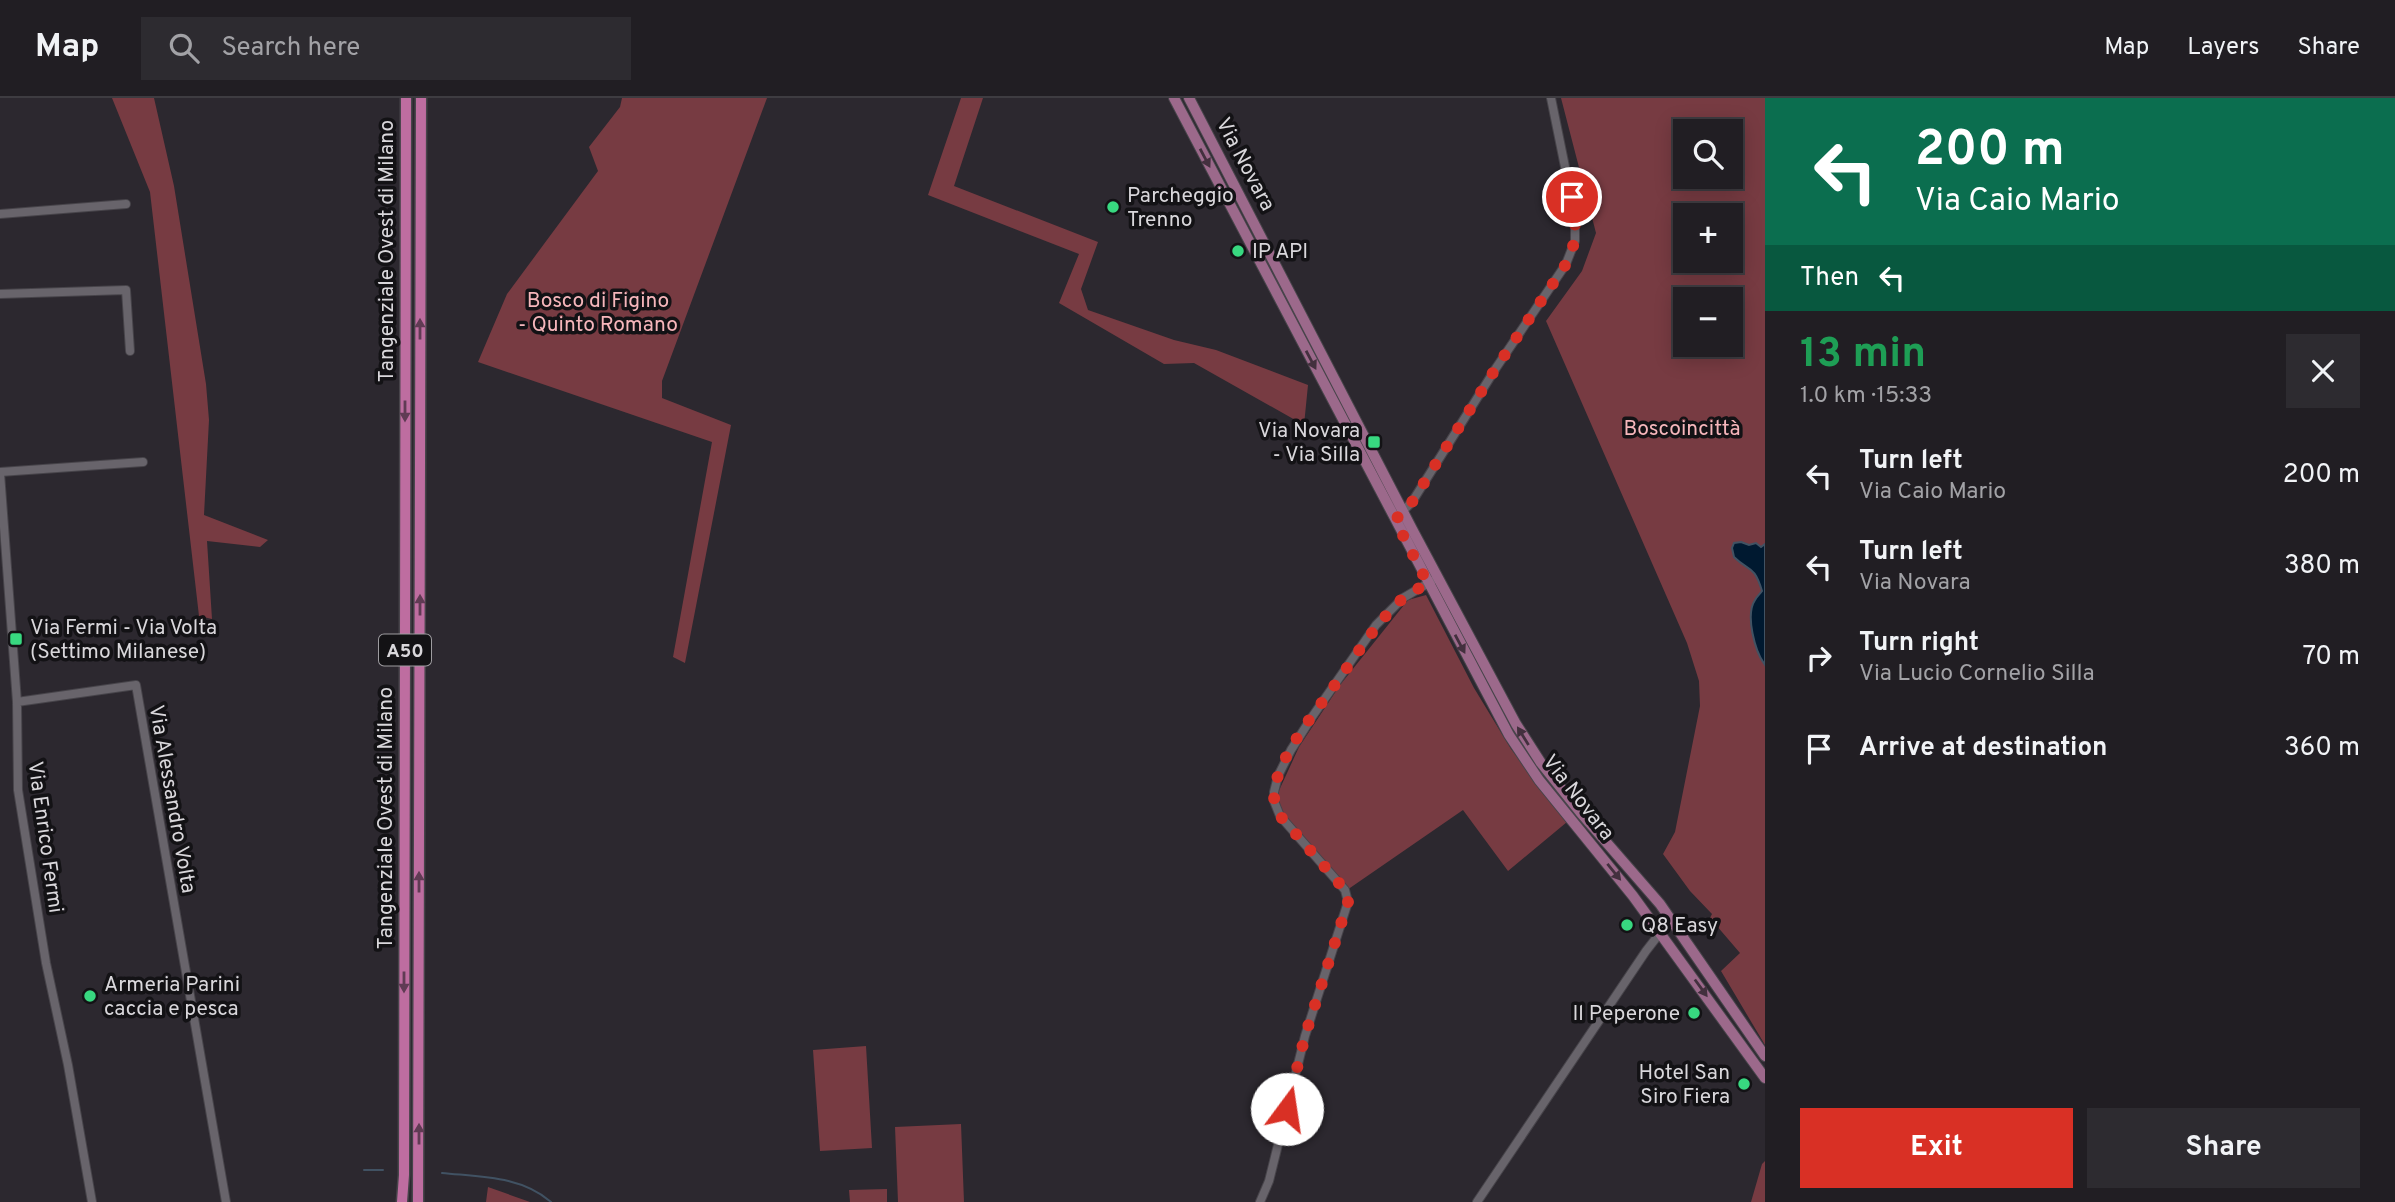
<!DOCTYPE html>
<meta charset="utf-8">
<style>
:root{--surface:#211e23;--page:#2d2b30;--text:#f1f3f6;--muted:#a2a2a6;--line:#3e3c41;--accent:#d93025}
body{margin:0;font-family:Overpass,sans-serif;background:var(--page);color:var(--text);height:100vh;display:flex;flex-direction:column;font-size:26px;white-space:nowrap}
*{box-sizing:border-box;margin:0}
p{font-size:23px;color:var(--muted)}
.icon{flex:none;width:38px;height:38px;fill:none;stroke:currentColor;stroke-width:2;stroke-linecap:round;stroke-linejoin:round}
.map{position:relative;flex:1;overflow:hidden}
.sheet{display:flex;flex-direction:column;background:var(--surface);width:630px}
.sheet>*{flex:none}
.top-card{background:#0b6e4f;color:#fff;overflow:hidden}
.buttons{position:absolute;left:1673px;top:21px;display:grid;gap:14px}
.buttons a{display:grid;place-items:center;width:70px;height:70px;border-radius:0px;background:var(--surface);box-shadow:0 4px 18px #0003,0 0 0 2px var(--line);font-size:35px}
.pin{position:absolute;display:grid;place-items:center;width:60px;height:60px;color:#fff;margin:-30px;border:4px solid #fff;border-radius:50%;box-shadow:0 2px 7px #0007}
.me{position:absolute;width:77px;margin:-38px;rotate:14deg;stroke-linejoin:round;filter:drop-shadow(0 0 5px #0008)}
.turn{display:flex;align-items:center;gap:24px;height:147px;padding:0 35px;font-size:32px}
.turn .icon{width:91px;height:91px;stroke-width:2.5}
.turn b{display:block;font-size:49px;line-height:60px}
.then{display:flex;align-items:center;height:66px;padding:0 35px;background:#0003;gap:14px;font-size:26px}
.round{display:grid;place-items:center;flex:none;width:74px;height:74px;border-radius:0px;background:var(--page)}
.head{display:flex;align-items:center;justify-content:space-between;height:119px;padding:0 35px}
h1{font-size:42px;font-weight:700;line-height:52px;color:#1e9e55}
.button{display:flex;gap:14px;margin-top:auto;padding:14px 35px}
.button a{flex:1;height:80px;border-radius:0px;background:var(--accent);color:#fff;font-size:28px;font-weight:700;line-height:80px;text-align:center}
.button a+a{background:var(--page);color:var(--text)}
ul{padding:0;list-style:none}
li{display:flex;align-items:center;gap:21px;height:91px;padding:0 35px}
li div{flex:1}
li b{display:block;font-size:26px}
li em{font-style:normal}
header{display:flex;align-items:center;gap:42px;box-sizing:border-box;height:98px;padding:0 35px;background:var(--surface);border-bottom:2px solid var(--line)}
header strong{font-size:33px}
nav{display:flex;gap:38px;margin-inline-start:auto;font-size:24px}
.search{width:490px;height:63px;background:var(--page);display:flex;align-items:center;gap:18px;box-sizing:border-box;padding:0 24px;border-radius:0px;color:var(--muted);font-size:26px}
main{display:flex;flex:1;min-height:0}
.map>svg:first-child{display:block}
</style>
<header>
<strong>Map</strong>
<div class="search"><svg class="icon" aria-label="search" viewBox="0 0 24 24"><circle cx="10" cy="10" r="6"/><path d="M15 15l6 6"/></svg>Search here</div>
<nav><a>Map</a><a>Layers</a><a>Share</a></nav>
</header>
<main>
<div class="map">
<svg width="1765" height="1104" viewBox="0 0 1765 1104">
<rect width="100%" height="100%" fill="#2c282f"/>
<path fill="#773b42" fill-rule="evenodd" d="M112,0H154L174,88L206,286L209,322L204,417L268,442L260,449L207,443L212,521L199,518L150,94Z
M622,0H767L662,283V300L731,327L685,565L673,559L712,344L478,264L507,196L598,73L589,49L620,9Z
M961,0H983L954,88L1098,144L1081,191L1088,212L1174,242L1216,252L1308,287L1304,327L1194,265L1164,266L1059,205L1079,156L928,97Z
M1561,0H1765V947L1721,873L1740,855L1710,820L1712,816L1690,793L1663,756L1675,734L1700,608L1699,583L1687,545L1546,223L1582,173L1596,135ZM1685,33H1731V79H1685ZM1685,117H1731V163H1685ZM1685,201H1731V247H1685Z
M1426,497L1474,590L1511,651L1567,724L1508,773L1463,712L1347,792L1281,713L1276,699L1299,649L1340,587L1408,502Z
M866,948L872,1050L820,1053L813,952Z
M961,1026L964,1104H898L895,1029Z
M1765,1063V1104H1751L1762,1066Z
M488,1089L530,1104H486Z
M887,1091V1104H850L849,1092Z"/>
<path fill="#001930" stroke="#415263" stroke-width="2" d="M1741,444L1749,447L1756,445L1761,449L1765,446V567C1755,554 1745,517 1755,502C1757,498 1760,496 1762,493C1754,466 1749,474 1734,459L1732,450L1734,445Z"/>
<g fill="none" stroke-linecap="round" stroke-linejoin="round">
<path stroke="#415263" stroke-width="2" d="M364,1072H383
M442,1075C481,1079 521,1078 551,1104"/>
<g stroke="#47444a" stroke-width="10">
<path id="minor" d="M0,116L126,106
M0,196L126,192L130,253
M0,374L143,364
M0,375L17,604L18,692L46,865L68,967L92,1104
M1399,417L1412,404L1496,270L1566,166L1575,143V118L1551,0
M17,604L136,587L226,1104
M1260,1104L1269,1083L1305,938L1348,804L1345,792L1280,718L1274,703V694L1278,678L1291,652L1312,619L1376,527L1403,500L1432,483
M1477,1104L1646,853L1660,835"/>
</g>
<g stroke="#47444a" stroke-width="12">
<path id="major" d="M1174,0L1509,637L1539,682L1633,798L1765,980
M1189,0L1412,431L1516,626L1541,665L1580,714L1660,806L1765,958"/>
</g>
<g stroke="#47444a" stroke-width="13">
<path id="highway" d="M402,1104L404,1077L406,0
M418,1104L421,0"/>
</g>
<use href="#minor" stroke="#68646b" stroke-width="8"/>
<use href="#major" stroke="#9c698b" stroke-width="10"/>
<use href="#highway" stroke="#be6da0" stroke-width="10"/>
</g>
<defs><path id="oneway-solid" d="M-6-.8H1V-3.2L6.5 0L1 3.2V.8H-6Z" transform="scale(1.75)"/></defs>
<g fill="#43303e">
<use href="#oneway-solid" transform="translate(1205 60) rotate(62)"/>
<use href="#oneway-solid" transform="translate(1311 262) rotate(62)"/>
<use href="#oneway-solid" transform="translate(1460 546) rotate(62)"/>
<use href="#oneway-solid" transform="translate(1523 638) rotate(-122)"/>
<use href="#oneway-solid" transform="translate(1614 774) rotate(51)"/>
<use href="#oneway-solid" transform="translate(1701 890) rotate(54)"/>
</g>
<g fill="#603b54">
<use href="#oneway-solid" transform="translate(420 231) rotate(-90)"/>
<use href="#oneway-solid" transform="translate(405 313) rotate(90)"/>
<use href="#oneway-solid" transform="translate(420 507) rotate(-90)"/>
<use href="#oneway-solid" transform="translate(419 784) rotate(-90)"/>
<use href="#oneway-solid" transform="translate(404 884) rotate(90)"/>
<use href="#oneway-solid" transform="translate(419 1036) rotate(-90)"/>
</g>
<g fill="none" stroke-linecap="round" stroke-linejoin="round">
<path stroke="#d93025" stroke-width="12" stroke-dasharray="0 21.6" d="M1287,1011L1305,938L1348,804L1345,792L1280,718C1276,709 1273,701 1274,692C1282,653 1314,616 1337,584C1357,556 1375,527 1400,503C1408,496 1418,490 1428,486L1395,422L1412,404L1496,270L1566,166L1575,143V118L1572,99"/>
</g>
<g fill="#38d880" stroke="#131215" stroke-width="2.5">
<circle cx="1113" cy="109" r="7"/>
<circle cx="1238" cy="153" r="7"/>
<rect x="1367" y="337" width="14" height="14" rx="3.5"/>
<rect x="9" y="534" width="14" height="14" rx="3.5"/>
<circle cx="1627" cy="827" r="7"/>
<circle cx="90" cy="898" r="7"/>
<circle cx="1694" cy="915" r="7"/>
<circle cx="1744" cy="986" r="7"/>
</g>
<g text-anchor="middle" stroke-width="7" stroke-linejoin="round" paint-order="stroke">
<rect fill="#131215" stroke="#9e9ca0" stroke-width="2" x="379" y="536.5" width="52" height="31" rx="5"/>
<g font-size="19" font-weight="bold" fill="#d9d7db">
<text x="405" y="559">A50</text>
</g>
<g font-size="21" fill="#d9d7db" stroke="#131215">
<text transform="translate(1246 66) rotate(62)" y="7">Via Novara</text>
<text transform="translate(386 153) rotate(-90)" y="7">Tangenziale Ovest di Milano</text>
<text transform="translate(1579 699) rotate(52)" y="7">Via Novara</text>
<text transform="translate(173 701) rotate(80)" y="7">Via Alessandro Volta</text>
<text transform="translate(385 720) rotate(-90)" y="7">Tangenziale Ovest di Milano</text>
<text transform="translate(46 739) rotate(82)" y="7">Via Enrico Fermi</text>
</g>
<g font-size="21" fill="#d9d7db" stroke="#131215" text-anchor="start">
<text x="1127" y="104">Parcheggio<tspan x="1127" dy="24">Trenno</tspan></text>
<text x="1252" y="160">IP API</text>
<text x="1360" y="339" text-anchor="end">Via Novara<tspan x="1360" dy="24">- Via Silla</tspan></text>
<text x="30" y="536">Via Fermi - Via Volta<tspan x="30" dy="24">(Settimo Milanese)</tspan></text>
<text x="1641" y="834">Q8 Easy</text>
<text x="104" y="893">Armeria Parini<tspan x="104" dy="24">caccia e pesca</tspan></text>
<text x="1680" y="922" text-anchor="end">Il Peperone</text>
<text x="1730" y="981" text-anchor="end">Hotel San<tspan x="1730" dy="24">Siro Fiera</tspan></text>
</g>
<g font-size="21" fill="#f6b6bb" stroke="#131215">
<text x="598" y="209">Bosco di Figino<tspan x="598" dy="24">- Quinto Romano</tspan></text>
<text x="1682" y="337">Boscoincittà</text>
</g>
</g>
</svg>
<div class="buttons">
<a><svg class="icon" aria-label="search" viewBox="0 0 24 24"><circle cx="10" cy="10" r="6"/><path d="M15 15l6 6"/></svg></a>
<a>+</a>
<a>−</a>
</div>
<div class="pin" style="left:1572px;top:99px;background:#d93025"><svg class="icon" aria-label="arrive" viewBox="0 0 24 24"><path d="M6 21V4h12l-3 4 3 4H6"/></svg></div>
<svg class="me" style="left:1287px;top:1011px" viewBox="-20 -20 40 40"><circle r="19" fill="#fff"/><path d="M0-13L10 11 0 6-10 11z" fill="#d93025"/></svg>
</div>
<section class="sheet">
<div class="top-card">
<div class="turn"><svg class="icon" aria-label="left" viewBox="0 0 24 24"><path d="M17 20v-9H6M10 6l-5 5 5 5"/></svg><div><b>200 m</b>Via Caio Mario</div></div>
<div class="then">Then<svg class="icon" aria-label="left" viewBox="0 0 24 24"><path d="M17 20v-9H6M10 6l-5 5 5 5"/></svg></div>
</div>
<div class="head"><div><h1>13 min</h1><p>1.0 km · 15:33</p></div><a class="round"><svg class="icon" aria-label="close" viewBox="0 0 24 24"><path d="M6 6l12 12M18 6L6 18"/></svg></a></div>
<ul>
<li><svg class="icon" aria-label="left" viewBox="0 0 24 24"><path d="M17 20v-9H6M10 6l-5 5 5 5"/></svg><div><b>Turn left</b><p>Via Caio Mario</p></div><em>200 m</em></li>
<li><svg class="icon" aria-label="left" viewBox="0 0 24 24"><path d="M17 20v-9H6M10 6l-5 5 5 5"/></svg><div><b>Turn left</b><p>Via Novara</p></div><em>380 m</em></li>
<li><svg class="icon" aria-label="right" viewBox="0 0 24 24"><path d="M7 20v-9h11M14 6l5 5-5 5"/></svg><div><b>Turn right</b><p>Via Lucio Cornelio Silla</p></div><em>70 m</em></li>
<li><svg class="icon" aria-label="arrive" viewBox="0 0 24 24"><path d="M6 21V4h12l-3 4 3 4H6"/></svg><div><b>Arrive at destination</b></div><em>360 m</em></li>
</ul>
<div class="button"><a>Exit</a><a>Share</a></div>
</section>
</main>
